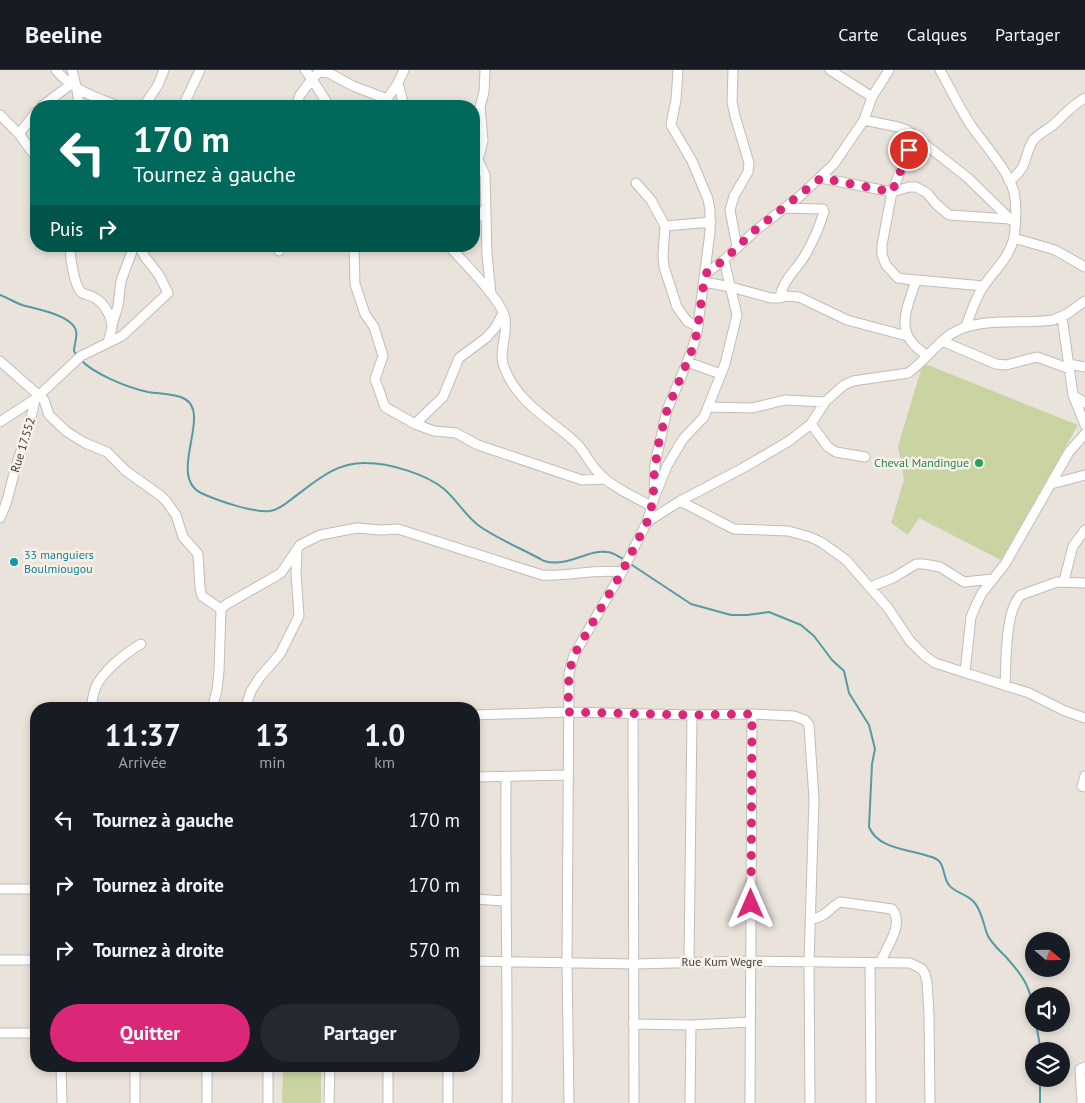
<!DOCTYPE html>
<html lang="fr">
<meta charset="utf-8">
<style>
:root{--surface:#171b24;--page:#242831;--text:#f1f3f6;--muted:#9ea1a6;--line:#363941;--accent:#db2777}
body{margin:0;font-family:"PT Sans",sans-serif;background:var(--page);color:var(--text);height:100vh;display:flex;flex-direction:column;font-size:19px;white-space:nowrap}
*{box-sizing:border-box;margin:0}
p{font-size:16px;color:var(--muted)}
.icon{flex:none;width:28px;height:28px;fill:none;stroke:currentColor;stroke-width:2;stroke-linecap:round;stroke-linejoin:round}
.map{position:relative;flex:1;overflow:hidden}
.details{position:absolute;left:30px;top:632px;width:450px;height:370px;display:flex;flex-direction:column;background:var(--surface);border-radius:20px;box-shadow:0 2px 8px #0003}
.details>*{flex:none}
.guide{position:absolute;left:30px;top:30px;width:450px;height:152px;border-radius:20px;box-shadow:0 2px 8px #0003;background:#00695c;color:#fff;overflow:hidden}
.needle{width:32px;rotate:110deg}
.buttons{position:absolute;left:1025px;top:862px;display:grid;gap:10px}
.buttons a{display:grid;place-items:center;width:45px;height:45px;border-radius:50%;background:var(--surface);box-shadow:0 2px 8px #0003;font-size:25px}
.pin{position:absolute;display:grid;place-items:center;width:42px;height:42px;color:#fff;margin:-21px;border:2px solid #fff;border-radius:50%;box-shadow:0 1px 5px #0007}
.me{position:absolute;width:55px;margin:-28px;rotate:0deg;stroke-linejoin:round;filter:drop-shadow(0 0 4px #0008)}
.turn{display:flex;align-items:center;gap:18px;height:105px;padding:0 20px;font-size:22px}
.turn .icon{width:65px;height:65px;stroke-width:2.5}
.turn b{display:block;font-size:35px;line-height:42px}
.then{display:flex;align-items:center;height:48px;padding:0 20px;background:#0003;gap:10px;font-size:19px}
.eta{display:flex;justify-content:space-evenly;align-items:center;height:85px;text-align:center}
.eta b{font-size:30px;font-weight:700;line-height:35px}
.cta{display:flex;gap:10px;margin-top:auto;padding:10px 20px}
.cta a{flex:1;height:58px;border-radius:30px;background:var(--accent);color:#fff;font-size:20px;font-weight:700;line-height:58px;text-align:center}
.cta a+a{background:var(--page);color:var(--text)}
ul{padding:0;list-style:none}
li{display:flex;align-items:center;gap:15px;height:65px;padding:0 20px}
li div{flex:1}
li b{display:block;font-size:19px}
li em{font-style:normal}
header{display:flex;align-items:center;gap:30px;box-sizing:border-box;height:70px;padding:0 25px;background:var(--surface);border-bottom:1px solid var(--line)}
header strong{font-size:24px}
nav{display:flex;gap:28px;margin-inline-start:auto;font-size:18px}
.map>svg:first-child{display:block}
</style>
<header>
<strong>Beeline</strong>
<nav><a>Carte</a><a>Calques</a><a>Partager</a></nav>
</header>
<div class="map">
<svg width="1085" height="1033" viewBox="0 0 1085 1033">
<rect width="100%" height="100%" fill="#eae3dc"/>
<path fill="#c9d4a2" d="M923,293L1078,355L1001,490L919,448L908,465L891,453L904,410L898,376Z
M283,996H321V1033H282Z"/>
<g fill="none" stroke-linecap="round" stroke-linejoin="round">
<path stroke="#569aa3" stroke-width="2" d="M0,225C8,228 14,232 22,235C36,239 67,244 75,258C79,264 74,274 74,281L77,286
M80,289C93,304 129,318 148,322C159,324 174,323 185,329C212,344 167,406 201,423C216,430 253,443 270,441C278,440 287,433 293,428C316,411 336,392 366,393C389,393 426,404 444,419C456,429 465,445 478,455C495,468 525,480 544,491C569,498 587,479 607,482C613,482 619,487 625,490
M629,493L691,534L731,545H747L769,542L801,555L814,566L832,590L844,601L849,623L869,655L875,679L872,694L869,757C878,779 908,779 928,786C932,787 936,788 939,791C945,797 943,808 949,815C955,823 967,824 974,832C982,841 983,853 987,864C991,873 999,880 1006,887C1023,906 1030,916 1034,941
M1036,954L1041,981
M1040,1033V1009"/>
<g stroke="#c2bcb5" stroke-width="11">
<path id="street" d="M56,0C72,20 95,27 118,36
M72,0L77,20L79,36
M305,0L312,9L319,2L329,3L353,16L387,29
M485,0L484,22L480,37L483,71L478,90L485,105L487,185L491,224
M733,0L732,32L735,46L749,93L748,102L734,126L730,140L737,177
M830,0L872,27
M940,0C950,18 959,37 970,54C983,73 1008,100 1014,122C1017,136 1016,153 1014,168L1055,180L1085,197
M398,13L404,36
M42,36L70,15
M144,36L158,15L164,0
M183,36L200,0
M296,36L300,25L312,9L329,36
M385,36L387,29L398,13L404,0
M0,45L19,64L36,87
M864,50L898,57L907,60L968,108L1011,150
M19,64L36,42
M914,66L892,122L882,175V185L886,195L898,208L905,209L984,216
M821,108L892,122L909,117H916L927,123L936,134L949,145L1010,149
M1009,111C1028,98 1023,89 1032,72C1037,64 1046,61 1053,55C1064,45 1072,35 1085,28
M636,113L651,130L665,156L663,185L664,197L677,237L687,251L698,257
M474,137L486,149
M665,156L711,152
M70,176C70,186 74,215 81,222C84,225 91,225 95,228C104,233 112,247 112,257C111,262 109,268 108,273
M278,176L279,181
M354,176L355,214L365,244L374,257L383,286L375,309L385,337L415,354L434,361L456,363L478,375L582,410L605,409
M449,176C464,193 501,229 505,248C508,265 498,282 504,297C517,332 548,348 574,371C584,379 588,392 597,401C611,417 633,426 651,436
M705,204L724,190L755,161L800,126L834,94L864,50L872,27L889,0
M916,210C911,228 897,254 911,271C915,277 921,281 926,285
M704,212L731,217L771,228H780L786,226L799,227L847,250L907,266
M780,228C782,211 796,200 804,187C813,172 819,158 824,142L823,139H821L784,138
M1062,247L1073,325L1085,355
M112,255L118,236L121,211L134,176
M966,256C971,243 975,229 983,217C995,199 1008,190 1014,168
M942,271L996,294L1006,295L1037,287L1070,299
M0,291L44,330L49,345L67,362L85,373L107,382L126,401L161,426L166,431L176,445L183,467L198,484L200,518L202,526L221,539
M687,292L721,304
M1069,294L1085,297
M1073,325L1085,333
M708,337L752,338L785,330L825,332
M0,352L35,329L81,286L122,266L168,223L159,205L145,187L139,176
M415,354L443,327L459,288L486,268L495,258L503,243
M811,354L828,377L836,382L865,387
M1051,414L1085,405
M654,423L655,394L667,340L691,283L697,263L710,162V140L708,129L692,91L671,55L676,30L678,0
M680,431L734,459L788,461L810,467L821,472L846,490L888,538L910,571L925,586L935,593L1029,623L1065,641L1085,648
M0,448C8,433 10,417 15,400C22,376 31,354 35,329
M647,452L680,431L743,398L789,371L811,354L825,332L844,315L853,311L908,303C924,292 935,275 951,264C980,246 1020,255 1053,250L1067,244L1085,231
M1064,511L1073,476L1085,460
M870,517L893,508L916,494H924L940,497L964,512L993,509
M965,602L971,547L976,535L982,523L1005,494L1069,382L1085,364
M1005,616C1006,594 1005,539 1021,525L1057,512L1085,513
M91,639C92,632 93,625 95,619C101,602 127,582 141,574
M212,639L217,620L219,601L221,539L227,534L276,506L281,503L300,475L320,465L357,458L381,460L398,459L542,505C569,507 595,498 622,502
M245,639L251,621L260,607L280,584L299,546L296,503L297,480
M633,643L634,1033
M474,645L568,642L692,645L752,644L794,646L805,650L809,655L814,729L809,893L810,1033
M1085,706L1082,716L1085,717
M474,707L568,705
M506,707C505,815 508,924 507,1033
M0,819H36
M474,829L505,831
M810,850C827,846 827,840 840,832L892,839C905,854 886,878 880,893
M0,890H36
M474,891L635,894L751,891L910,893L922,899L925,904L927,912L929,945L930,1033
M689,892L692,645
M870,893L871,1033
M633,954L691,955L749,952
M0,963H36
M61,996L62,1033
M135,996V1033
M207,1033V996
M268,1033V996
M329,1033L330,996
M388,1033V996
M448,1033V996
M569,1033L567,892L569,603L574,585L622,502L647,452L654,428L667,396L683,369L704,347L725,294L737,245L724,190
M690,1033L691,955
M750,1033L752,644
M1082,1033L1080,999L1085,997"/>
</g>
<use href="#street" stroke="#fff" stroke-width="9"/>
</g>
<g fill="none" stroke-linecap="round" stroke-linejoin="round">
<path stroke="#db2777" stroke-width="9" stroke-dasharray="0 16.2" d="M751,834L752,644L692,645L568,642L569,603L574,585L622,502L647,452L654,428L653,414L658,376L667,340L691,283L697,263L705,204L724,190L754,161L821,108L892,122L909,80"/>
</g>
<circle fill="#2e9e5b" stroke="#f7f0e9" stroke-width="2" cx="979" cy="393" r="5"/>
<circle fill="#0f9aa8" stroke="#f7f0e9" stroke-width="2" cx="14" cy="492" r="5"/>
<g text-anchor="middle" stroke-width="5" stroke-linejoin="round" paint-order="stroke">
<g font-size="12" fill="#3e3b38" stroke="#f7f0e9">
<text transform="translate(23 375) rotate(-73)" y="4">Rue 17.552</text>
<text x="722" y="896">Rue Kum Wegre</text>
</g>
<g font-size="12" fill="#27864d" stroke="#f7f0e9" text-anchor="end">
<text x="969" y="397">Cheval Mandingue</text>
</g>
<g font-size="12" fill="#0d838f" stroke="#f7f0e9" text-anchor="start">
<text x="24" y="489">33 manguiers<tspan x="24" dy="14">Boulmiougou</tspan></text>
</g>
</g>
</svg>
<div class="buttons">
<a><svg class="needle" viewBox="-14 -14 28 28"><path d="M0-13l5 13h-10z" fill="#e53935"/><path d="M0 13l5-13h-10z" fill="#9ea1a6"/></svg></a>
<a><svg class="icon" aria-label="sound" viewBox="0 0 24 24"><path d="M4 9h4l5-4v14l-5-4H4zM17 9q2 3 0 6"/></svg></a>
<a><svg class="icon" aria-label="layers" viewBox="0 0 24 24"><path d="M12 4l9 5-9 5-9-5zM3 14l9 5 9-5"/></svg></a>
</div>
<div class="pin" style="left:909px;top:80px;background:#d93025"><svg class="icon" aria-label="arrive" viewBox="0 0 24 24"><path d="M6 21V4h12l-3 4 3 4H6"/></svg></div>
<svg class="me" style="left:751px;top:834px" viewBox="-20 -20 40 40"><path d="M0-17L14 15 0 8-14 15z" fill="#db2777" stroke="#fff" stroke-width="4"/></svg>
<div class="guide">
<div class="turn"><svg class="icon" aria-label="left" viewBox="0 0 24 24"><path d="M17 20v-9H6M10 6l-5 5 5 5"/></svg><div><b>170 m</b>Tournez à gauche</div></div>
<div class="then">Puis<svg class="icon" aria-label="right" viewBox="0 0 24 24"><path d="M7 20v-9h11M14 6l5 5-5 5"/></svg></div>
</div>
<section class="details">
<div class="eta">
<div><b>11:37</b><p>Arrivée</p></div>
<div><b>13</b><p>min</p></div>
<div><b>1.0</b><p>km</p></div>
</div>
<ul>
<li><svg class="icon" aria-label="left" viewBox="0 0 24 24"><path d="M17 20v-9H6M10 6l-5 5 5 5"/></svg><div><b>Tournez à gauche</b></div><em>170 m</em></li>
<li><svg class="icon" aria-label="right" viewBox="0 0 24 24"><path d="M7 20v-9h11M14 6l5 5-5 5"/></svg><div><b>Tournez à droite</b></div><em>170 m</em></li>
<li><svg class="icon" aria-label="right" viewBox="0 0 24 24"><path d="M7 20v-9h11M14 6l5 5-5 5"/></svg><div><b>Tournez à droite</b></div><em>570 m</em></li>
</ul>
<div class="cta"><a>Quitter</a><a>Partager</a></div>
</section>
</div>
